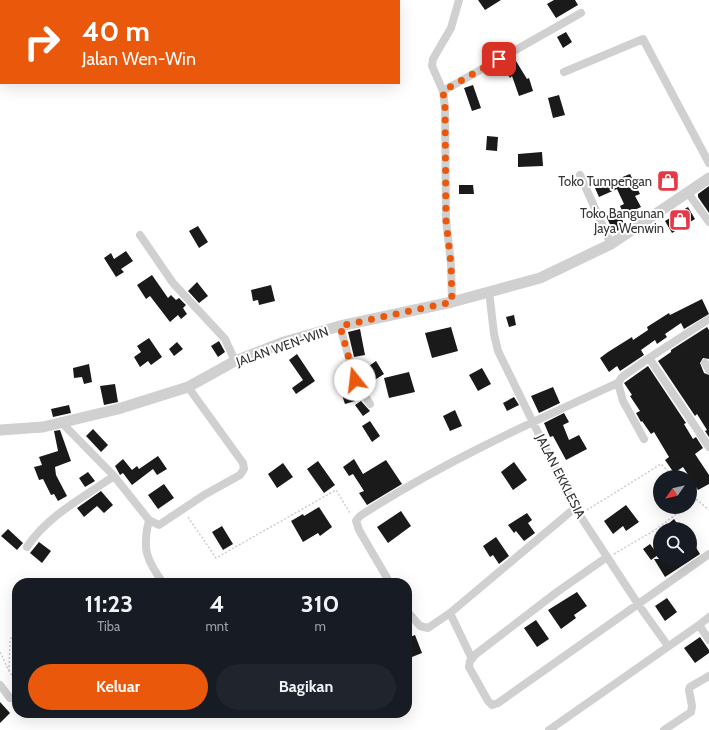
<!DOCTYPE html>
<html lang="id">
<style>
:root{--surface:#171b24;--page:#20242c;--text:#f1f3f6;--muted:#9ea1a6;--accent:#ea580c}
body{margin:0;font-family:Cabin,sans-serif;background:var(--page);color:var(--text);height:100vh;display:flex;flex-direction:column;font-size:15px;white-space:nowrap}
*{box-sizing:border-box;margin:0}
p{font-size:13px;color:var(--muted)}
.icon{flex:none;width:22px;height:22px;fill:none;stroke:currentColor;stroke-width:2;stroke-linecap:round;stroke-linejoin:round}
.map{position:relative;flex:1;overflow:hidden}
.drawer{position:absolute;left:12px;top:578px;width:400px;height:140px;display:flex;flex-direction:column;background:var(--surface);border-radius:16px;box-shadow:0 4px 16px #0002}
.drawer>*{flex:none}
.top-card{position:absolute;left:0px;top:0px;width:400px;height:84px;box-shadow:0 4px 16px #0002;background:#ea580c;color:#fff;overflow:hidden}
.needle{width:26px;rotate:236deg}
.tools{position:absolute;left:653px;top:470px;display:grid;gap:8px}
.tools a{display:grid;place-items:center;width:44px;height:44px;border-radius:50%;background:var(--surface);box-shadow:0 4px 16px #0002;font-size:20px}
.pin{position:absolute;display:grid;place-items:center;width:34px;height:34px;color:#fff;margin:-17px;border-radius:8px;box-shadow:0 2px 6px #0006}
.me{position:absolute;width:44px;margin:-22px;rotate:344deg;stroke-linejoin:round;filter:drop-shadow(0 0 3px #0008)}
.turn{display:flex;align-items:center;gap:14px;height:84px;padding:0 16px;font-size:18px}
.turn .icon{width:52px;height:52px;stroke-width:2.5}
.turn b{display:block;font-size:28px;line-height:34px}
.eta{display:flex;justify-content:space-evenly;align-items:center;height:68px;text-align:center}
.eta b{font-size:24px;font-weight:700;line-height:28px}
.button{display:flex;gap:8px;margin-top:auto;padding:8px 16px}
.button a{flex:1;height:46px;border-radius:24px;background:var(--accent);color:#fff;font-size:16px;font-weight:700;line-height:46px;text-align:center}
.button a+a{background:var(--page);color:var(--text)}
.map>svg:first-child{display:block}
</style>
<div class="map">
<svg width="709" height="730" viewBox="0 0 709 730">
<rect width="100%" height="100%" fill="#fff"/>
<path fill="#1a1a1a" d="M478,0H501L485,10Z
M554,0H575L578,5L556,18L547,4Z
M566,32L572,42L563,48L557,37Z
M516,61L527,79L529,78L533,91L519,96L512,76L510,78L504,68Z
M473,85L481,108L472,111L464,88Z
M559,95L565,115L553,118L548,98Z
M487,136L498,137L497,151L486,150Z
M542,152L543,166L518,167V154Z
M667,173L674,185L666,191L658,179Z
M630,174L640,194L635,196L641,207L624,215L620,206L624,204L617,189L599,197L595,188Z
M459,185H473L474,194H459Z
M709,186V213L698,197V194Z
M688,207L695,219L672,233L665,221Z
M618,210L625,226L614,233L606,216Z
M198,226L208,242L199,248L189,231Z
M126,251L133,261L121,269L124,272L116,277L104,258L111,253L114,259Z
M152,275L168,298L171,295L176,300L179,298L186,305L183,308L187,314L181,319L178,315L170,322L150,296L146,299L137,285Z
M197,282L208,296L199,303L188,291Z
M271,285L275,301L259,305L258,300L253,301L251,290Z
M702,299L709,314L684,329L681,323L665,334L667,337L657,344L655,340L641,350L644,355L620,371L617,366L609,372L600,358L608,352L632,337L633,340L648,330L647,327L669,313L670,315Z
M514,315L516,325L509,327L506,317Z
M451,327L458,351L432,358L425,333Z
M707,327L709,330V359L703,358L700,363L704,373L709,375V437L705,431L707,430L697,414L695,416L658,361L671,352V350Z
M360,329L365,355L354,357L348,332Z
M149,338L162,357L151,365L148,361L140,367L134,357L141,352L137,346Z
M219,341L225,352L218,357L211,346Z
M177,342L183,349L174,356L169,349Z
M297,354L315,381L296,394L292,388L303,380L289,360Z
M376,361L384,374L370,383L362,371Z
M89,364L92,382L84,384L82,377L74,378L73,368Z
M648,366L686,423L684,424L693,439L696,437L703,448L695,454L709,475V484L698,490L683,467L674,473L665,460L669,457L654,432L651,434L642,421L641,422L636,413L640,411L630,396L632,395L624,383Z
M482,368L491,384L478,391L469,375Z
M409,372L415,392L389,398L384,378Z
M347,377L355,401L345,404L337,380Z
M115,384L118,402L104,405L100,386Z
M553,387L560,403L539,413L531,396Z
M514,397L519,405L507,411L503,403Z
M361,401L370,411L363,416L355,405Z
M69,405L71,413L53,417L51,409Z
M455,410L462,426L450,431L443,416Z
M564,413L569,422L563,425L569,440L579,435L587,449L566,460L553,436L550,437L544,423Z
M370,421L380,436L372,442L362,426Z
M93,429L108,445L101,452L86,436Z
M60,430L71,461L55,467L56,475L67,496L58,501L54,494L51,495L43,479L39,480L34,467L42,465L39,457L58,451L54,431Z
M158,456L167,469L157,475L153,469L132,485L123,473L120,475L115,466L123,459L132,470L137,466L139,469Z
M354,459L363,474L386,460L402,484L367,505L359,493L364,491L353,474L349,476L343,467Z
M318,461L335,485L324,493L307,469Z
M514,462L527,480L513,490L501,472Z
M283,463L293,477L277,488L268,474Z
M88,472L95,481L85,487L79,478Z
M164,484L174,498L158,509L148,495Z
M101,491L113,505L104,513L97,506L84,517L77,508Z
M626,505L639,522L626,531L623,526L613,534L604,521Z
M319,507L332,527L320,536L318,533L303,542L291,521L303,514L304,516Z
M401,511L411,526L388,543L377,527Z
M527,513L532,520L528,523L535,533L524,541L516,531L514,533L508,525Z
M674,519L681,529H662Z
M222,526L233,544L223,550L212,532Z
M8,529L23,543L17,550L1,536Z
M496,537L509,556L499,564L493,555L490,557L483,546Z
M690,538L700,554L665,577L654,559H690Z
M39,542L51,551L42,563L30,553Z
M650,544L658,555L651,560L643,549Z
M577,592L587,606L574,615L576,618L561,629L548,610Z
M667,598L677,612L665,621L655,606Z
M536,620L549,639L537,647L524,628Z
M415,635L422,653L407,659V638Z
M700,637L709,650V653L695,663L684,648Z
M0,702L10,713L0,723Z"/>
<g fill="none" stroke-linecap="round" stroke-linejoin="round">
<path stroke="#cdcdcd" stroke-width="1.5" stroke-dasharray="2 2" stroke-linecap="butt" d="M690,494L709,510
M690,504L696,500
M587,510L661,464L674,477
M188,517L216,558L336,490L350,513
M614,554L655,530L686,507
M0,652L9,671L17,683
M9,671L10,640L17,627"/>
<path stroke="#d0d0d0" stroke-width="8" d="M564,72L643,39L709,163
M443,91L432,66L433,59L451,28L459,0
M580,175L611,244
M688,193L709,222
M140,235L173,283L225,339L235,361
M489,291L494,334L498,351L575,508L638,604L668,646
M452,302L451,264L446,220L445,108L443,91L581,13
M709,319L649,358L709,447
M340,326L355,380L370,404
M705,363L709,370
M62,423L114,476L149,520L159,525L204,495L240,475L244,469L243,463L188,387
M644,439L623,401L618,383L622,377L649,358
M149,520C142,549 146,559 163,583
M27,547C47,516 84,497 114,476
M607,557L557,592L476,654L470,661L469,667L488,701L492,705L498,703L709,554
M390,583L359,530L356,521L360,516C441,463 530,423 618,383
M407,611L420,626L428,628L450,613L575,508
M450,613L472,659
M699,625L709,617
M0,685L10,698
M549,730L699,625L709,640
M664,730L691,712L692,706L689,690L690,687L709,676"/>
<path stroke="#d0d0d0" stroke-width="11" d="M0,430L43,427L118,409L188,387L235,361L284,342L340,326L452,302L540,278L611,244L709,178"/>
</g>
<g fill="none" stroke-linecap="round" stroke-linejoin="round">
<path stroke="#ea580c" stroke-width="7" stroke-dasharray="0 12.6" d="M355,380L340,326L452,302L451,264L446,220L445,108L443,91L499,59"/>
</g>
<defs>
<g id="shop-square" transform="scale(1.15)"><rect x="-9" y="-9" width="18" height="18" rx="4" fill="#e63946" stroke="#fff"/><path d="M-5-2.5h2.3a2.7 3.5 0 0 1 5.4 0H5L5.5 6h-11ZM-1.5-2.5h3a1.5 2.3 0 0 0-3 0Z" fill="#fff"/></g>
</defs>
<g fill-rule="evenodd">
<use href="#shop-square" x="668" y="181"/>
<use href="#shop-square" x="680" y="220"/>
</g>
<g text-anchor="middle" stroke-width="4" stroke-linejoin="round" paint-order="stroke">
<g font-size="13" fill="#333" stroke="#fff" text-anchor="end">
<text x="652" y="186">Toko Tumpengan</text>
<text x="664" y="218">Toko Bangunan<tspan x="664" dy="15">Jaya Wenwin</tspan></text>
</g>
<g font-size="13" fill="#333" stroke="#fff">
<text transform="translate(282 346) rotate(-19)" y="5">JALAN WEN-WIN</text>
<text transform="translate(561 476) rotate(63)" y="5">JALAN EKKLESIA</text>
</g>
</g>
</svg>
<div class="tools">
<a><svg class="needle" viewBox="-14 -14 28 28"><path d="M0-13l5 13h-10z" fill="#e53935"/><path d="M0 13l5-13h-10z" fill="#9ea1a6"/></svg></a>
<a><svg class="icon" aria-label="search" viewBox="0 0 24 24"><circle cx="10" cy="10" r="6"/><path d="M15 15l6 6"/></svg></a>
</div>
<div class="pin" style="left:499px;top:59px;background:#d93025"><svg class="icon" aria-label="arrive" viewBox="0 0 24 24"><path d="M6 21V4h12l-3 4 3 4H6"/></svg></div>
<svg class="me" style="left:355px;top:380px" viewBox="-20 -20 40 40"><circle r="19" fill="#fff"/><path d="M0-13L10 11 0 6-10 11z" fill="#ea580c"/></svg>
<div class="top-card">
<div class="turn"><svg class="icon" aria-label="right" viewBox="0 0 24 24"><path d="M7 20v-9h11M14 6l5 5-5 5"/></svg><div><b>40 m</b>Jalan Wen-Win</div></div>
</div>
<section class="drawer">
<div class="eta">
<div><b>11:23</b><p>Tiba</p></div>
<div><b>4</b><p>mnt</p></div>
<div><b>310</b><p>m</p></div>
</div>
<div class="button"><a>Keluar</a><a>Bagikan</a></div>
</section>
</div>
